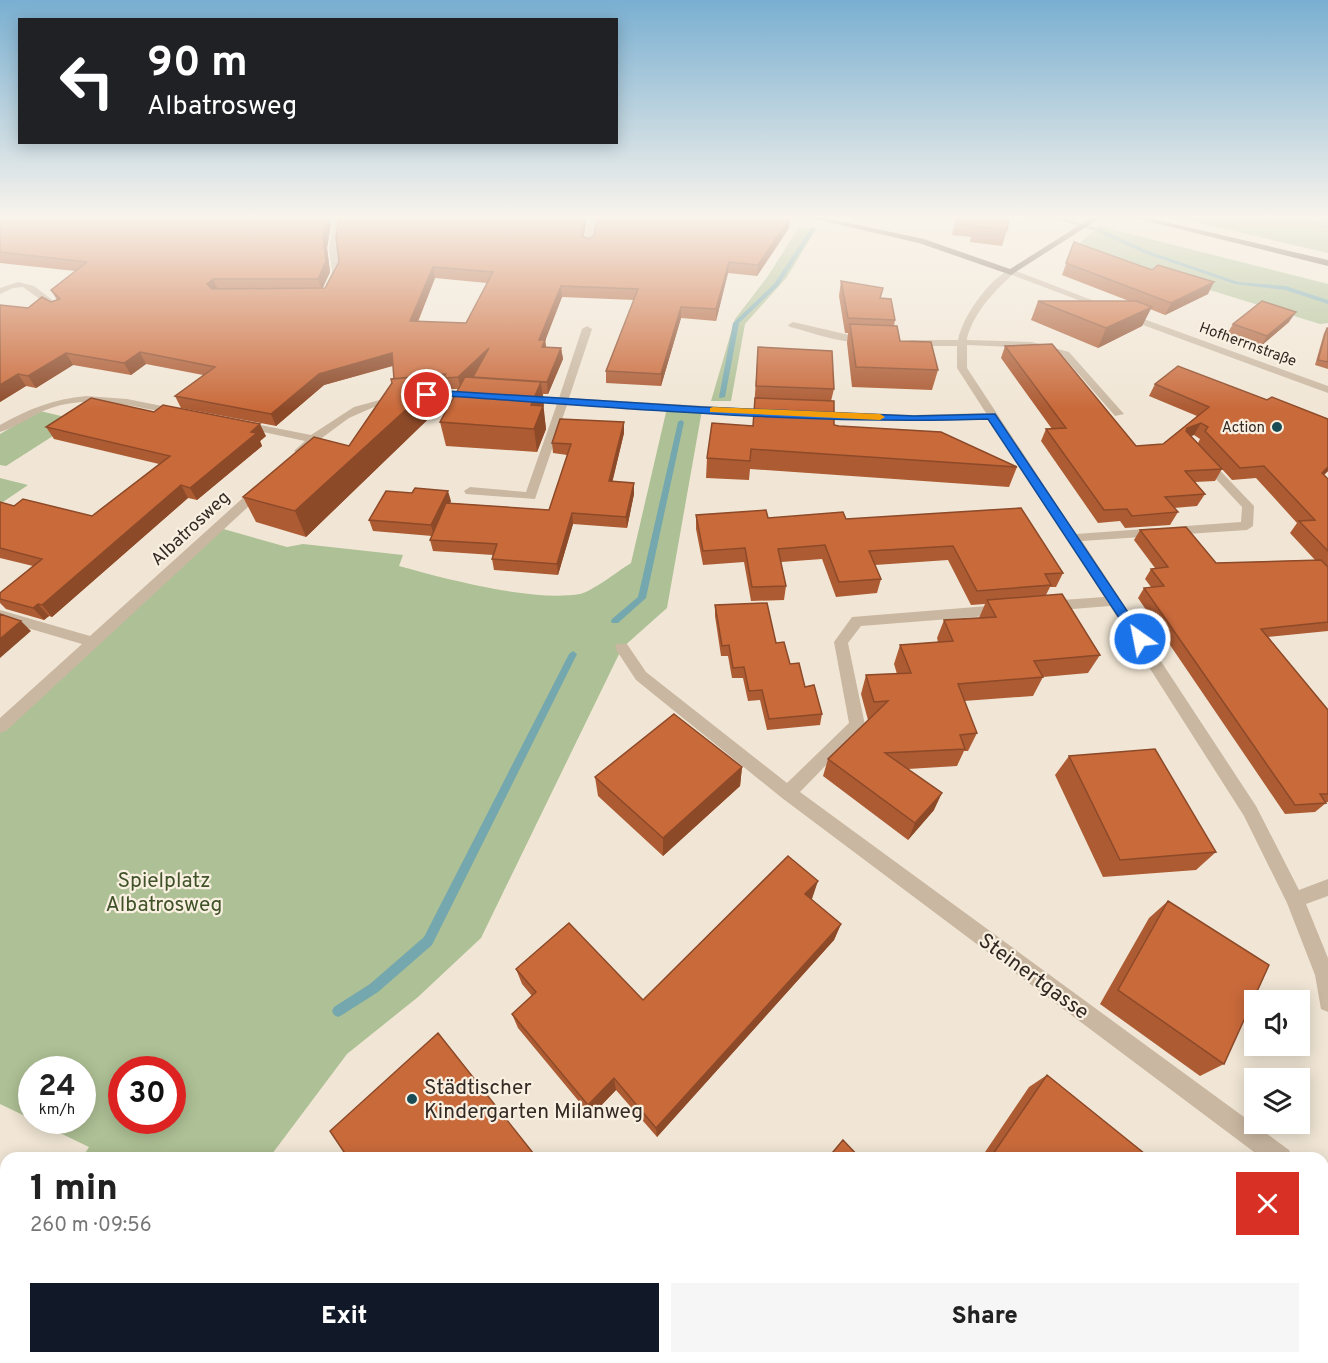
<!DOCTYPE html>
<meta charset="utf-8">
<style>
:root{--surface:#fff;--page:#f6f6f6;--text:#222;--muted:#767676;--accent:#111827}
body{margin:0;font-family:Overpass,sans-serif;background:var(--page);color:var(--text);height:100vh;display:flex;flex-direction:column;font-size:22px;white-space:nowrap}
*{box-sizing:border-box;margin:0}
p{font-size:20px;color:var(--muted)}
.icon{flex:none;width:33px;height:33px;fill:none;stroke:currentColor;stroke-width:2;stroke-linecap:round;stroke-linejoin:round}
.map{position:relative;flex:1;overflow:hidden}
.panel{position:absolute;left:0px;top:1152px;width:1329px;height:212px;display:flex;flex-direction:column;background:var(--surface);border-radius:18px 18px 0 0;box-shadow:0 3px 15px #0003}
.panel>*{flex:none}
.banner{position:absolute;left:18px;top:18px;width:600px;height:126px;border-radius:0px;box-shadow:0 3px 15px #0003;background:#202124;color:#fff;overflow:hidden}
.buttons{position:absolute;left:1244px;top:990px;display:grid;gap:12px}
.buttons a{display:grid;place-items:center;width:66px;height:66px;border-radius:0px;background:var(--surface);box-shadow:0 3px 15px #0003;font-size:30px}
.speed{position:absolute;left:18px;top:1056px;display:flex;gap:12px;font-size:30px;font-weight:700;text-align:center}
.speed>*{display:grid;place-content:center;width:78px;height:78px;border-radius:50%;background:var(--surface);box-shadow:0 3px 15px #0003;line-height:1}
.speed small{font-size:15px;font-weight:400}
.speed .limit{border:9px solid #d22;background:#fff;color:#111}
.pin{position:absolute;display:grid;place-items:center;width:51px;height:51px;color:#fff;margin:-26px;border:3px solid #fff;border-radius:50%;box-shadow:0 2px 6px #0007}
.me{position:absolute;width:66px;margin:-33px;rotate:327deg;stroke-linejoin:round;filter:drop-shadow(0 0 4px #0008)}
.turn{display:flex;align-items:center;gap:21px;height:126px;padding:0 30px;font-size:27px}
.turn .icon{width:78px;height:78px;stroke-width:2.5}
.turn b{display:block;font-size:42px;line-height:51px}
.round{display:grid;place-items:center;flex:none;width:63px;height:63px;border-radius:0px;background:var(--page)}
.headline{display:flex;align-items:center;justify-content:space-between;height:102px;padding:0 30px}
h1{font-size:36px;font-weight:800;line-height:45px}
.cta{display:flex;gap:12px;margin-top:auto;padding:12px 30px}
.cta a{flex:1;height:69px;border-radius:0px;background:var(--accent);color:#fff;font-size:24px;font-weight:800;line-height:69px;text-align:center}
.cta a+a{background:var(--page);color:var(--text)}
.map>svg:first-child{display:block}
</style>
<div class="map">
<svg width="1328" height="1363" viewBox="0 0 1328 1363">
<rect width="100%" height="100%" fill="#f1e6d5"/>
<path fill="#aec095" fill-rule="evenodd" d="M1179,218H1328V253Z
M1099,226L1328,284V323L1320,324L1074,248Z
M799,227L816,229L787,277L745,324L731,401H711L735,319L768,276Z
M667,408L702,410L667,608L622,648L481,938L418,997L347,1054L269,1158H82L89,1147L35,1121L82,1120V1070H32L31,1119L0,1104V727L220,528L287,547L303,544L403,555L399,566C446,579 532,602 580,594C593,591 618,571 631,563ZM122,1070H172V1120H122Z
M40,411L78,420L6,466L0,465V434Z
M0,478L28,485L0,504Z
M0,1235L6,1239V1358H139L142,1363H0Z"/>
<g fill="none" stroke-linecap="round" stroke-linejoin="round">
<path fill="#74a7ae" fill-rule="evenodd" d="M1054,218H1061L1100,229L1148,251L1238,282L1286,286L1328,300V304L1285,290L1235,284L1144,253L1096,231Z
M1290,218H1298L1328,226V228Z
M812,227L816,228L778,286L739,323L725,397L720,398L719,397L733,323L774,284Z
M681,420L684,422L646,598L618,623H612L611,621L612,619L638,597L678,422Z
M573,651L577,654L432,945L378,992L342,1015L338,1017L334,1015L332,1011L334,1007L370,984L424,937L569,654Z"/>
<path fill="#c9b7a1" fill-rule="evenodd" d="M334,218H342C340,228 337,238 337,247C337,261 346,279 330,288L326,285L332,272L329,248Z
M589,218H597L592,246L588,248L584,246Z
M1011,269L1110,307L1102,309L1012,275C992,294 975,311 967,338V340L1032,342L1069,352L1124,414L1115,416L1063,356L1032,348L967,345V368L1076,534L1241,522L1242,507L1201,463V459H1209L1254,506L1253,526L1247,530L1082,541L1256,806L1299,890L1328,879V896L1306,904L1328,958V1012L1321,1009L1315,975L1287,903L1244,816L1110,606L1048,611L1041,606L1048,601L1104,597L990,419L913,421L814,418L809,415L814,412L913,415L986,413L957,368V346H911L906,343L911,340H958C963,316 988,280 1011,269Z
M18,282L34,286L63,308L55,310L23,287L13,288L0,294V288Z
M1124,314H1130L1328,386V393L1124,318Z
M793,322L871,340C857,349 807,331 790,327L788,325Z
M587,326L592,329L569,398L773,410L778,413L773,416L567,405L535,499L466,494L464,491L470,487L526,492L557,404L524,402L519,399L524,396L559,398L582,329Z
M398,395L402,396V400L374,407L349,418L300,454L294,451L305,441L245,428L240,425L245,422L311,435L354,407Z
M86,396L127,399L177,409L182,412L177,415C136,407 92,394 51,408C33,414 18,427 0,432V425C28,409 54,399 86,396Z
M259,486L263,487V493L6,731L0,733V718L82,644L0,620V610L90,636L255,487Z
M1000,605L1007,610L1000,615L861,626L848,643L865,725L800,792L1289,1150L1292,1158H1262L782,798L636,680L615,648L617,644H627L646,672L787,783L849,723L834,642L852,617Z
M0,1184L6,1187V1211L0,1208Z
M1328,1184V1247L1323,1249V1187Z
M181,1358H209L211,1363H183Z
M1286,1358H1312L1311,1363H1285Z"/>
<path fill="#766355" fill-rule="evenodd" d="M810,218H825L924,239L1010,269L1091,218H1100L1011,275L919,243Z
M1135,218H1149L1328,260V266Z"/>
</g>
<path fill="#ad5b33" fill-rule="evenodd" d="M0,218H332L327,248L330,272L322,288H325L587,218L584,236L588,239L790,218L789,228L757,276L728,273L716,321L681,318L661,386L606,383V371L634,300L562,297L545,340L546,347L561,348L563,359L548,394H543L544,404L543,407L546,429L537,452L446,446L440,422L459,389H448L450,398L306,537L256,522L243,497L349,446L392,383L394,379L393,366L324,385L276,426L181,408L175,396L203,375L146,364L131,375L73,365L36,388L26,386L0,402V305L28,308L57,300L51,290L75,271L0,263ZM435,278L487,283L466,323L418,322Z
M956,218H1009L1007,230L1002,246L970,242L971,237L952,235Z
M1074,242L1208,294L1165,315L1150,309L1142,326L1098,348L1031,320L1038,301H1129L1062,275Z
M841,281L881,298L895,320L894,326L900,341L938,370L932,390L852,387L847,343L848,333H845L839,296Z
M1289,322L1261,346L1227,334L1233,324Z
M1327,328H1328V369L1315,365L1324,333Z
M1005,346L1136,446L1163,444L1197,416L1149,396L1155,384L1267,400L1328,419V471L1324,475L1328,479V631L1268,637L1328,710V802H1325L1326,803L1315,812L1285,814L1138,598L1144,588L1151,587L1145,579L1151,569L1155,568L1134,540L1140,530L1216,563L1315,560L1290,533L1297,523L1256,478L1232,480L1222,469L1215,481L1195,482L1205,494L1197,506L1174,508L1178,512L1170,525L1125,528L1120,521L1098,523L1041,441L1046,429H1052L1001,358ZM1194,435L1200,439L1198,443L1191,436Z
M758,347L834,389L831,401L834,425L1017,467L1009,487L750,469L749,480L706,478L707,458L753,426Z
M154,412L266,436L260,441L262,446L197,500L188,498L52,617L49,616L44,620L6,609L0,603V593L33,566L0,558V502L14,506L92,516L159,464L54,439L46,427Z
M624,433L612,482L634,494L627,528L573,524L558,575L494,570L492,559L493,555L433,551L430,540L432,536L373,531L369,520L412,493L451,501L450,503L549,510L567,455L553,453L552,443Z
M696,515L768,518L846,519L1063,573L1056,587H1050L1046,595L1100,655L1088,673L1043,677L1033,696L964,701L977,733L968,751H964L957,766L908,769L934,810L908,840L823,776L828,759L868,720L861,694L866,675L897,674L894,664L900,645L938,642L937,638L944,620L979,618L985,604L971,605L948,560L875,565L881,579L877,593L836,597L822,559L781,562L786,586L784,600L751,601L744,562L703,565L696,529Z
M715,605L776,643L822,714L820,725L767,730L760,700L748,701L743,678H732L728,656H721L715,616Z
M1069,756L1216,852L1196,870L1103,877L1055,775Z
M742,767L740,786L663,856L598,796L595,777Z
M811,899L841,924L834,940L657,1137L616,1090L591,1116L518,1028L512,1014L532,996L522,984L516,969L643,1000L812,899Z
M1168,901L1224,1064L1200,1076L1100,1004L1149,918Z
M1047,1075L1150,1158H981L1029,1087Z
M851,1358H1164L1161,1363H855Z"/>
<path fill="#8d4a29" d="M327,218H332L327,248L330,272L322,290L318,279Z
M584,218H587L582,246L581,235Z
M790,218L789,228L757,276L758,265Z
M729,262L728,273L716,321V309Z
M433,267L435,278L413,333L410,321Z
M213,279L218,290L212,295L207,284Z
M1214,282L1208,294L1165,315L1171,303Z
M561,286L562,297L544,344L545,340L547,352L544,358L539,340Z
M681,307V318L661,386V374Z
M1152,307L1142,326L1098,348L1106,328Z
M1296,312L1289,322L1261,346L1267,336Z
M489,348L491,360L461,389L458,377Z
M561,348L563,359L548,394L547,382Z
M140,352L146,364L131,375L124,363Z
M66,353L73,365L36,388L28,376Z
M392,353L395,365L324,385L276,426L271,414L319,374Z
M18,374L26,386L0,402V385Z
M445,374L450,398L306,537L295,511Z
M541,382L546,429L537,452L531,405Z
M624,422V433L610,492L609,481Z
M1201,423L1194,435L1180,440L1187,428Z
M260,424L266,436L260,441L262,446L197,500L190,488Z
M1328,467V471L1313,485L1322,473Z
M634,483V494L627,528L626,517Z
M181,485L188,498L52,617L42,605Z
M448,491L451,501L434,536L431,525Z
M572,513L573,524L558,575L557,564Z
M38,604L49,616L44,620L33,608Z
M21,621L31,631L0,658V639Z
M742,767L740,786L663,856V838Z
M942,793L934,810L908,840L915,823Z
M818,881L812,899L800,911L805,894Z
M841,924L834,940L657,1137L656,1128Z
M614,1078L616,1090L591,1116L588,1105Z"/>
<path fill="#c96a3b" stroke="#8d4a29" stroke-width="1.5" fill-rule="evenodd" d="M0,218H327L323,237L326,261L318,279H213L207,284L212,289L325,288L339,262L336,237L339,218H584L581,235L588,239L594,236L597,218H790L758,265L729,262L716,309L681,307L661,374L606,371L638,289L561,286L539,340H545L542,347L561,348L547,382L473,377L489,348L458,377L446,378L445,374L394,379L392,353L319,374L271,414L175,396L215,367L140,352L124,363L66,353L28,376L18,374L0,385V305L28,308L42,297L51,302L60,299L51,290L87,262L0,252ZM433,267L493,272L466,323L410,321Z
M957,218H1009L1007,230L974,226L975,221L957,219Z
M1074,242L1152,270L1158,265L1214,282L1171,303L1066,263Z
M841,281L883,288L880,298L891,299L895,320L848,318Z
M1038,301H1136L1152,307L1106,328Z
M1262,301L1296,312L1267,336L1233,324Z
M850,324L897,326L900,341L931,342L938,370L856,367Z
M1327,328H1328V362L1318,360Z
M1052,344L1136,446L1163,444L1209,407L1155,384L1178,366L1267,400L1272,397L1328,419V467L1322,473L1328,479V551L1299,521L1315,520L1264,466L1240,468L1205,431L1208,427L1201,423L1187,428L1186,431L1222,469L1185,471L1205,494L1165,497L1178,512L1132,516L1127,509L1104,510L1046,429L1066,428L1005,346Z
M758,347L832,351L834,389L756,386Z
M445,374L295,511L243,497L314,437L349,446L392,383L391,379Z
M465,377L541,382L531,405L543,406L534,429L440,422Z
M91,398L154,412L163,405L260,424L251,432L257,433L190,488L181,485L42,605L38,604L33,608L0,599V593L42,559L0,548V502L14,506L23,499L92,516L170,456L46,427Z
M755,398L834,401V425L839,426L941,432L1017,467L751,449L750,461L707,458L712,423L753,426Z
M560,419L624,422L609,481L634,483L626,517L572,513L557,564L492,559L497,544L430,540L446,503L549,510L571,444L552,443Z
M415,488L448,491L431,525L369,520L386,491L412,493Z
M1021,508L1063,573L1045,574L1051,585L977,591L953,546L869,551L881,579L839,582L825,545L778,549L786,586L752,587L745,548L703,551L696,515L766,510L768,518L843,512L846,519Z
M1186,527L1216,563L1321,560L1328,567V622L1261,629L1328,710V794H1320L1326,803L1295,805L1144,588L1164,586L1151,569L1168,567L1140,530Z
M1062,594L1100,655L1034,661L1043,677L958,684L977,733L960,735L965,749L885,753L942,793L915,823L828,759L888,701L874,702L866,675L911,673L900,645L953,641L944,620L996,617L987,600Z
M767,603L776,643L784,642L790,664L799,663L805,687L814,685L822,714L769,719L762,690L749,691L744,667L733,668L729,645L722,646L715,605Z
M0,614L21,621L0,639Z
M674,714L742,767L663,838L595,777Z
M1155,749L1216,852L1120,860L1069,756Z
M788,856L818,881L805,894L841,924L656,1128L614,1078L588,1105L512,1014L536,992L516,969L569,923L643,1000Z
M1168,901L1269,965L1224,1064L1118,990Z
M438,1033L537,1158H348L330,1131Z
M1047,1075L1150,1158H992L991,1157Z
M843,1140L860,1158H828Z
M480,1358H528L524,1363H484Z
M861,1358H1164L1161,1363H866Z"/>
<linearGradient id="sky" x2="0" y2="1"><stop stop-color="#79afd1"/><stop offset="0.53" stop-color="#f9f4ec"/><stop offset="1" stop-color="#f9f4ec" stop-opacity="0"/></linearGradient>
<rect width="1328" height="409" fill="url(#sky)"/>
<path fill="#1a73e8" stroke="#114b97" stroke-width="1.5" d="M447,391L702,407L914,416L995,414L1146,639L1140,644L1135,642L988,419C808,425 627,408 447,396L427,398L423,395Z"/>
<path fill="#f59e0b" d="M713,407L880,414L885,417L880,420L710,412V408Z"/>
<g fill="#194c55" stroke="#f9f0e1" stroke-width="2">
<circle cx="1277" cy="427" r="6"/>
<circle cx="412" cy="1099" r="6"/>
</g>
<g text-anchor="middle" stroke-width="4.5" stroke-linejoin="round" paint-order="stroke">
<g font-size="15" fill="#332a24" stroke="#f9f0e1">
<text transform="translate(1248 344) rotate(20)" y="5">Hofherrnstraße</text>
</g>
<g font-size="15" fill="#332a24" stroke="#f9f0e1" text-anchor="end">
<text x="1265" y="432">Action</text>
</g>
<g font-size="18" fill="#332a24" stroke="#f9f0e1">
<text transform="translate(190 528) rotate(-43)" y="6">Albatrosweg</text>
</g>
<g font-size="21" fill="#3f5228" stroke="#f9f0e1">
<text x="164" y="887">Spielplatz<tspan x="164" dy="24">Albatrosweg</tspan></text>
</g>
<g font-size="21" fill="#332a24" stroke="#f9f0e1">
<text transform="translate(1034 976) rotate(36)" y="7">Steinertgasse</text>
</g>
<g font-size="21" fill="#332a24" stroke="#f9f0e1" text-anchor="start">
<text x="424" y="1094">Städtischer<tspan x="424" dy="24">Kindergarten Milanweg</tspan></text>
</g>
</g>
</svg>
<div class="buttons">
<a><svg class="icon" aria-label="sound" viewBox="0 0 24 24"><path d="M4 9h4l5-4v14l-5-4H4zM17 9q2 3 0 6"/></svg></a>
<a><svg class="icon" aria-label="layers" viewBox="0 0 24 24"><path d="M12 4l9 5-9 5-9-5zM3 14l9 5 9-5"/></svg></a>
</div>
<div class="speed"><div>24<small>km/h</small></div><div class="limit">30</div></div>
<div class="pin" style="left:427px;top:395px;background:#d93025"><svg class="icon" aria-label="arrive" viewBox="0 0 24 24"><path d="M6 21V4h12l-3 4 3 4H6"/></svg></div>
<svg class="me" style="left:1140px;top:639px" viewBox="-20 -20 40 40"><circle r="17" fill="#1a73e8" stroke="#fff" stroke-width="3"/><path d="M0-11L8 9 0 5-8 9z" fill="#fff"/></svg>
<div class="banner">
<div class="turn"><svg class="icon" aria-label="left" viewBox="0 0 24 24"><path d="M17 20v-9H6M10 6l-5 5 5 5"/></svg><div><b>90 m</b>Albatrosweg</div></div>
</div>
<section class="panel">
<div class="headline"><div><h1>1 min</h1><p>260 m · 09:56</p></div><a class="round" style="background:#d93025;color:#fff"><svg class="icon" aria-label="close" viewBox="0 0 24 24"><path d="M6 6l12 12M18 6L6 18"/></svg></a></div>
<div class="cta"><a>Exit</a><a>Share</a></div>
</section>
</div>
